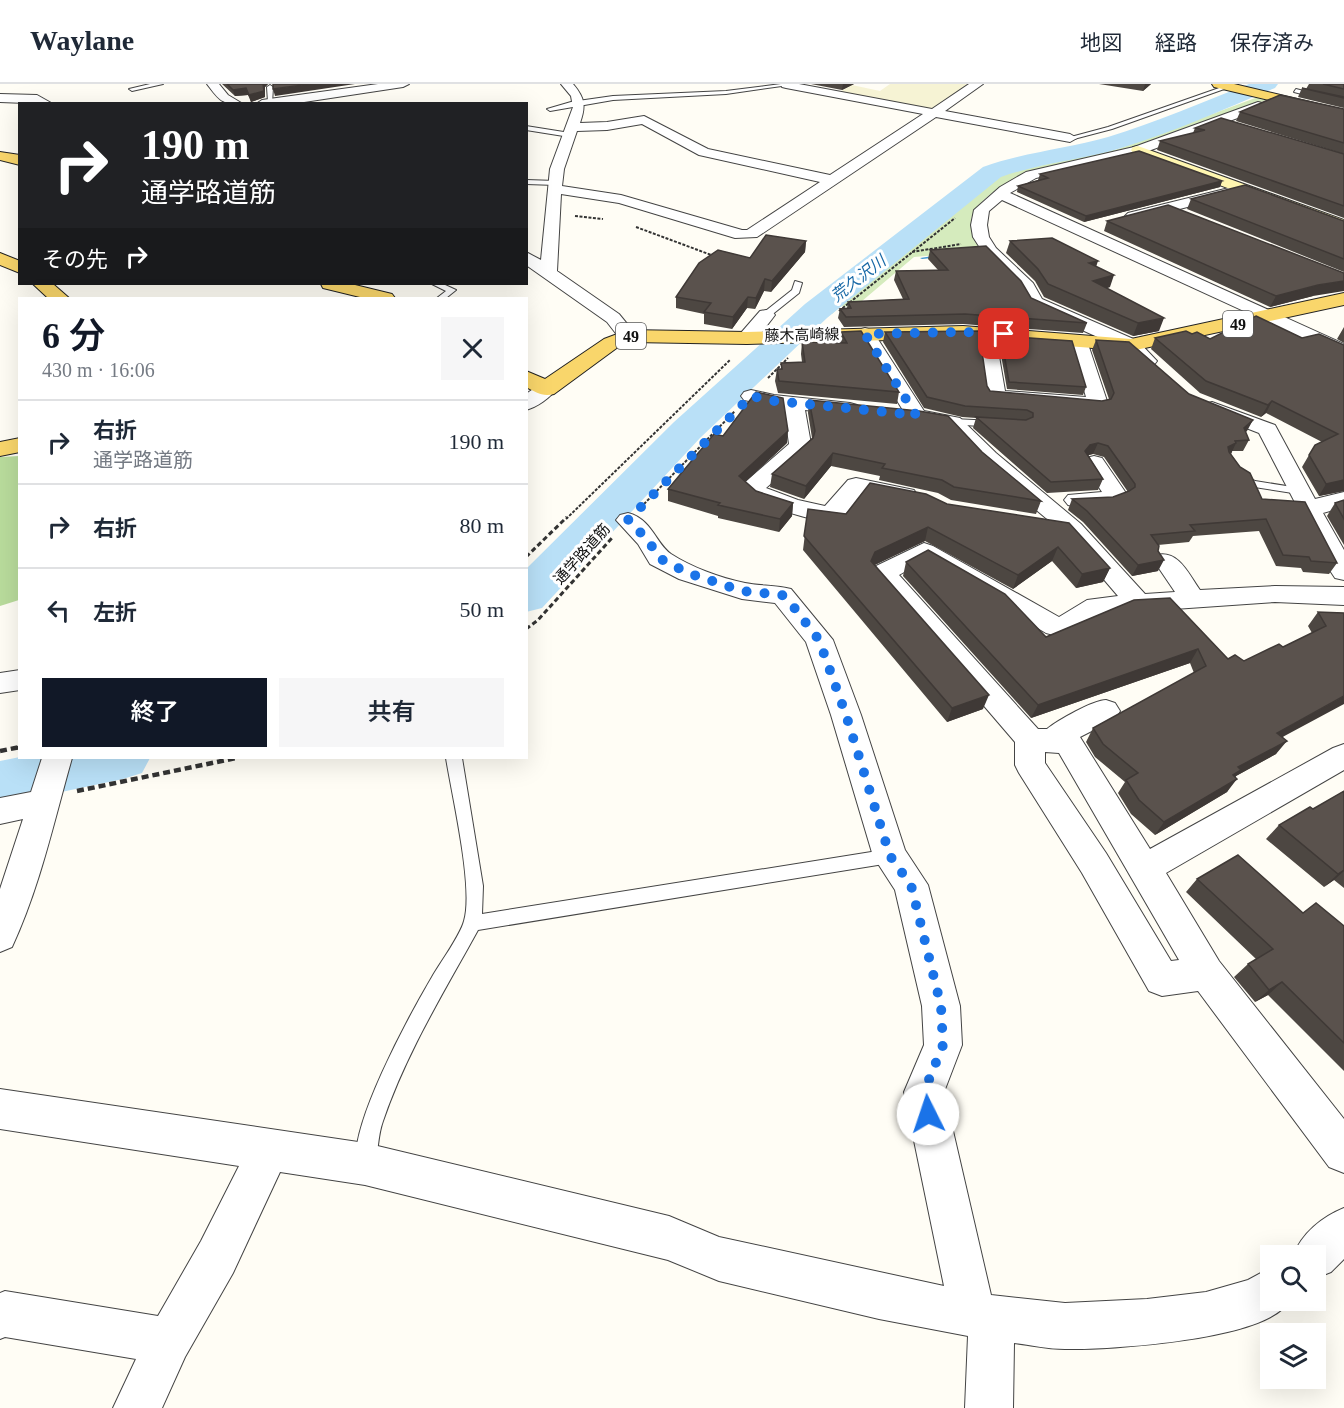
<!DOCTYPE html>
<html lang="ja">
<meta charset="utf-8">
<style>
:root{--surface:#fff;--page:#f6f6f7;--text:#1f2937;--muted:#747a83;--line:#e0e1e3;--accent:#111827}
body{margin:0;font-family:"Times New Roman","Noto Sans JP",serif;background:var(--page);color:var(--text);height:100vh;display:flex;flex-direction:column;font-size:22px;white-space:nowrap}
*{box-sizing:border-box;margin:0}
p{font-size:20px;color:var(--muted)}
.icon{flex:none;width:33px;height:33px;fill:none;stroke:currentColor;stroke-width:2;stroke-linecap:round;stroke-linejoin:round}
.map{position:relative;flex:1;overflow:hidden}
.drawer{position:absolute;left:18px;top:213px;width:510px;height:462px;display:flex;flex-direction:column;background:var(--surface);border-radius:0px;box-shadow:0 6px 24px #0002}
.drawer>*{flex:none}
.banner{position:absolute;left:18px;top:18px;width:510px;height:183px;border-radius:0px;box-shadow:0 6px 24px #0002;background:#202124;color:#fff;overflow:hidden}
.controls{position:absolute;left:1260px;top:1161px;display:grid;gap:12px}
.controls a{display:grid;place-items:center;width:66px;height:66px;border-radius:0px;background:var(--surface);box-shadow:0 6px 24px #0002;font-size:30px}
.pin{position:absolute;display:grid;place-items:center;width:51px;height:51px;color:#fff;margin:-26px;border-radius:12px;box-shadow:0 3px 9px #0006}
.me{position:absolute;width:66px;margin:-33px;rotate:356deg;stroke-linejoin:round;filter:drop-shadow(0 0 4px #0008)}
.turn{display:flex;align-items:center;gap:21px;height:126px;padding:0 24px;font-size:27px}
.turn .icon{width:78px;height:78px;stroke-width:2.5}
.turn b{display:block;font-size:42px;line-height:51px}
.then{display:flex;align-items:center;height:57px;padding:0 24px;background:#0003;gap:12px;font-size:22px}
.round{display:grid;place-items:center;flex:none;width:63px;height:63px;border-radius:0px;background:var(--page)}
.overview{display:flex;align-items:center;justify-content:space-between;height:102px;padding:0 24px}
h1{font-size:36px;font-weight:600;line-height:45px;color:var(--accent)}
.primary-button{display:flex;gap:12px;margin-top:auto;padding:12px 24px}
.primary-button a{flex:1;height:69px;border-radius:0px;background:var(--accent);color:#fff;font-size:24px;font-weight:600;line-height:69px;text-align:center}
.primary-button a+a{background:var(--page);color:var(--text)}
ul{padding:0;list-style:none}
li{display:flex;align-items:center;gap:18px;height:84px;padding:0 24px;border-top:2px solid var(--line)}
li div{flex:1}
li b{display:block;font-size:22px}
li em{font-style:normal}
header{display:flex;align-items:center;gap:36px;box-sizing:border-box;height:84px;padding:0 30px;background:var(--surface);border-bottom:2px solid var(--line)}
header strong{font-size:28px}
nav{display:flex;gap:33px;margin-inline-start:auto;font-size:21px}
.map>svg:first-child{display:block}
</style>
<header>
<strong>Waylane</strong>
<nav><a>地図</a><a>経路</a><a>保存済み</a></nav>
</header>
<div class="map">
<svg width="1344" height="1324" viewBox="0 0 1344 1324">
<rect width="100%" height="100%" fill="#fffdf5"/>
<path fill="#f6f3d4" d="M890,0H971L933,26L836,10L852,1L880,7Z"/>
<path fill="#d5ebbd" d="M1258,13L1269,15C1227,29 1186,47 1144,61C1092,79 1010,79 975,126C966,138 975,153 980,164L973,168L914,173L855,223L840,222L832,230L828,229L979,107L1005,89L1118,65Z"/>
<path fill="#b9dc9c" d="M19,372V516L0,522V373Z"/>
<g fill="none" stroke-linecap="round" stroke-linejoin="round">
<path fill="#3f96cf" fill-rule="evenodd" d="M940,171H942V173L922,175L920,174Z"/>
<path fill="#b9e0f7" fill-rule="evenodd" d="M1249,0H1278L1275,4C1224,25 1174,48 1121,64C1082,76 1040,79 1001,93L827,234L700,354L542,524L526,528V485L674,338L805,220L983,83C1024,68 1067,65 1108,53C1156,38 1203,18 1249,0Z
M20,673L150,674L142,689L123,695L0,721V677Z"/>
<g stroke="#444" stroke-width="2">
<path id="lane" d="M150,0H163L132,7L129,5Z
M781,0L789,1L726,10L613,16L550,27L547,25L571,18L613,12L726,7Z
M270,1L273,3L272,20L268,18L267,3Z
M1222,3L1227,4L1112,45L1070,56L1067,54L1108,43Z
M1296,5L1323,12L1324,13L1321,15L1294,8Z
M526,42L570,49L573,51L570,53L526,46Z
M526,96L556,97L560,99L556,101L526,100Z
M795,197L802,199L799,209L769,233H763V229L792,206Z
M432,200H443L456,206L446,214H437L446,207Z
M953,335L995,337L1000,340L995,343L949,340L948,338Z
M1238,387L1255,397L1299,404L1305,407L1299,410L1248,402L1232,390Z
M446,674H462L483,802L482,830L890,765L896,767L898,772L896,777L890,779L478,846C444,908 406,969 383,1037C377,1053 379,1071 372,1086L365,1089L358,1086C343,1051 412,927 432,893C440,879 460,852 464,837C474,804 452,712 446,674Z"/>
</g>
<g stroke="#444" stroke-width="2">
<path id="street" d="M207,0H219L228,11L243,20C221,20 220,17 207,0Z
M378,0H409L403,3L291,20H256L262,16Z
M561,0H573C585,14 586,22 580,39L607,38L644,32L708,65L830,91L923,30L786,4L782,3L781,0H799L932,25L969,0H983L945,27L1070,50L1077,54L1070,58L936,33L757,153L735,154L619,119L561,110L557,187L619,230L637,252L635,256H621L607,238L526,181V168L541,176L550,85L573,23L571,12ZM642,40L699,71L820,98L747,146H742L621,111L562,102L564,85L577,47L607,46Z
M0,10L37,11L53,20L0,18Z
M1258,18L1262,19V25L1143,69L1036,94L1010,109L1344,260V273L1002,116L989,127L987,141L989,153L996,164L1033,199L1042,215L1138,257L1157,277L1154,281H1140L1124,265L1029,222L1020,205L984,170L973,153L971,141L974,126L1000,103L1026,88L1134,63Z
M1229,104L1234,105L1236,108L1234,111L1133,137L1125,132L1128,129Z
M766,226L772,227L775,231L772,235L754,258H740L738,254L740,250L760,227Z
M986,243L993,245L995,249L1005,307L1086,313L1070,258L1072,254H1086L1108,320L1105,324L1098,326L989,316L986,312L977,249L979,245Z
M865,244L872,246L924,327L960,334L996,369L1081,440L1145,510L1175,508L1154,477L1157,471C1179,466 1189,491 1200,506L1275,502L1344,503V521L1275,518L1102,530L1070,550L1061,553L1046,549L924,477L899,491L1038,645H1047C1057,637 1093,616 1106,616C1109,617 1112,618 1115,619L1120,627L1115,635L1080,653L1150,765L1333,664L1344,660V686L1166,789L1219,877L1344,1035V1089L1329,1083L1198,907L1162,912L1149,907L1082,789L1019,689L1015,681V658L870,489L874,483L924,459L933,462L1059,533L1087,516L1118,512L1065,450L980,379L946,343L905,335L902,331L904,328L856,250L858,246ZM1045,668L1059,669L1179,876L1171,877L1106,769L1045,679Z
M546,299L553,301L556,305C550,314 537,323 526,326V310L539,301Z
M751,306L774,311L850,319L857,321L860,325L857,329L850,331L805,326L811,360L809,366L766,404L798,416L825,422L848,396L856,394L914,406L917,411L914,416L906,418L862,409C855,418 848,431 836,436C819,442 760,419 743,410L740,405L743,400L789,360L784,324L744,316L741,312L744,308Z
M1212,318L1275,341L1315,415L1344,408V423L1323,429L1344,466V496L1335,494L1331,488L1259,349L1205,328L1202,324L1205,320Z
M1094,372L1102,374L1128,412C1118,426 1083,425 1068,421L1064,416L1068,411L1102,408L1083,379L1086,374Z
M628,429C652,435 656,460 671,470C691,483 720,494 745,499C760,502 776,501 791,505L833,556L861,631L905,766L928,801L960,922L962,961L944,1008L991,1211L1065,1219L1147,1215L1206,1208L1248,1196L1270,1184V1216H1289C1272,1256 1106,1266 1065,1265C1048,1265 1031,1261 1014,1259L1013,1324H965L968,1252L879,1235L719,1197L668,1176L365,1101L280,1088L233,1189L185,1273L162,1324H113L136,1275L5,1253L0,1255V1209L5,1207L158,1232L201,1157L239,1082L0,1045V1005L365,1059L669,1132L719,1153L944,1202L904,1008L924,961L922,922L895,806L873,772L831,631L806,558L775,519L742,515L679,495L650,480L638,460L616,436L620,431Z
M20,586V606L0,609V589Z
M42,674H72C54,737 40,803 12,863L0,868V805L23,735L0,740V714L31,708Z
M1344,1124V1175L1331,1188L1316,1194V1172H1293C1302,1149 1322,1133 1344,1124Z"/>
</g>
<g stroke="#333" stroke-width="2">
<path id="secondary" d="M1138,62L1344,136V147L1133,69L1131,66L1133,63Z"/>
</g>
<g stroke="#222" stroke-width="2">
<path id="primary" d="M1212,0H1234L1344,26V34L1214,3Z
M0,68L20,71V81L0,76Z
M0,169L20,177V189L0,181Z
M33,200H53L69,214H48Z
M321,200H351L392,210L395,214H364L323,204Z
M1344,209V221L1131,267L963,254L747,260L631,258L618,263L554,310C542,313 536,308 526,303V287L545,295L604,255L628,246L747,248L963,242L1131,255Z
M20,354V368L0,372V358Z"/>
</g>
<path stroke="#333" stroke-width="2" stroke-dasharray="3 1.5" stroke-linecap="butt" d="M575,132L603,135
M636,143L714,172
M912,168L961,160
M839,227L955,134
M768,294L788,274
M644,420L735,327
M566,435L730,276"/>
<path stroke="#333" stroke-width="3" stroke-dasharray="5 3" stroke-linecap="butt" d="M526,473L567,433
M526,545L538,536L612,454
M16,664L20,663"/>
<path stroke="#333" stroke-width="4.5" stroke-dasharray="7 4" stroke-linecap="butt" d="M0,667L20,663
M77,707L236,674"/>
<use href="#lane" fill="#fff" fill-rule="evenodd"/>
<use href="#street" fill="#fff" fill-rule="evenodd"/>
<use href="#secondary" fill="#fff6b0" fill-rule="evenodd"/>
<use href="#primary" fill="#f9d66b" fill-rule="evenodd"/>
</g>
<path fill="#4d4742" d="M222,0H268L265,3V13L251,18L248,11L235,12Z
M811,0H854L842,6Z
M1099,0H1151L1143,7Z
M1309,0H1344V24L1298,13L1302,4L1306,5Z
M1344,25V70L1236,37L1240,28Z
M1195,44L1344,70V134L1157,66L1160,57L1193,49Z
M1040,90L1222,97L1220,103L1084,138L1017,108L1018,102L1038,96Z
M1191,115L1344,137V188L1187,125Z
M1107,137L1313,212L1270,223L1104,147Z
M806,157L805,168L771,208L764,207L755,225L747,224L732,245L704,240V230L676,224V213L750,174Z
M1010,157L1096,182L1110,203L1107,204L1159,247L1133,252L1044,213L1035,197L1006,169Z
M930,166L1031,214L1087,239L1083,249L963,240L844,243L838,234L840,225L847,224L848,218L903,215L894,196L896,187L938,186L928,175Z
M1344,243V259L1337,255Z
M841,248L899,308L897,320L778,309L775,297L777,285H781V279L802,278L801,270L802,258L840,259Z
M885,248L987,302L990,307L1102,317L1109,315L1092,266L1096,256L1189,310L1253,336L1245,348L1249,356L1243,367H1232L1231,370L1262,415L1337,479L1329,490L1303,488L1301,484L1276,482L1259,447L1193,452L1189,458L1158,461V487L1132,492L1083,438L1068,426L1072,415L1113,413L1128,408L1104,373L1093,370L1088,371L1103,395L1098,406L1047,409L973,344L976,334L962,333L924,324L883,258Z
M1192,250L1210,255L1302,254L1344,261V407L1319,412L1302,383L1309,371L1322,358L1266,329L1261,333L1200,309L1151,265L1155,254Z
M1001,252L1086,303L1083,311L1007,305L999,259Z
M809,316L982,368L1041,417L1036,430L951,416L938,409L879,396L880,392L831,382L804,415L770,403L772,390L812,354L808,329Z
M787,359L745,398L756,407L793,419L792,432L779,448L718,434V432L668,417V405Z
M1344,416V461L1327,432L1335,419Z
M947,420L1110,484L1103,498L1076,504L1052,477L1013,505L925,457L875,481L983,625L947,638L803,466L808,425L846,430Z
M906,478L1046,553L1134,516L1228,575L1244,577L1283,563L1312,549L1308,542L1318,528L1344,529L1283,653L1276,670L1236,692L1227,708L1155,751L1131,730L1118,709L1125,698L1095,673L1086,658L1093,644L1194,589L1190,579L1031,634L903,492Z
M1344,707V804L1334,796L1324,803L1266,755L1279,741L1313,725Z
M1197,795L1344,842V987L1268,911L1255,918L1234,893L1248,880L1256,875L1186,808Z"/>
<path fill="#3f3936" d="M263,0H268L265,3V13L251,18L249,11Z
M310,0H355L275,12L273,5Z
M843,0H854L842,6Z
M1145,0H1151L1143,7Z
M246,4L248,11L235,12L233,6Z
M1222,97L1220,103L1084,138L1086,132Z
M806,157L805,168L771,208L772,197Z
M1098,177L1094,189L1089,179Z
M1114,191L1110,203L1088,210L1093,197Z
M765,195L764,207L755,225L756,214Z
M1344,197V207L1313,212L1270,223L1276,212L1318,201Z
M748,213L747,224L732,245L733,233Z
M1164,234L1159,247L1133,252L1138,239Z
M1272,317L1266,329L1261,333L1268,321Z
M1253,336L1247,347L1238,355L1244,344Z
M788,347L787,359L738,405L739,392Z
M1098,359L1093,370L1085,372V367L1090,361Z
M1236,359L1231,370L1228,363Z
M833,369L831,382L804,415L806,402Z
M1344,396V407L1319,412L1326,400Z
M793,419L792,432L779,448L780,435Z
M928,443L925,457L872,482L871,477L875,468Z
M1058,463L1052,477L1013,505L1018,491Z
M1164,476L1158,487L1132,492L1138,481Z
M1110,484L1103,498L1076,504L1082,490Z
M1198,565L1190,579L1031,634L1038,621Z
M989,611L983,625L947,638L952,624Z
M1344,612V620L1266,662L1277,649Z
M1287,657L1276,670L1236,692L1231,698L1237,695L1227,708L1155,751L1164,738L1238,683Z
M1344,786V787L1334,796L1324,803L1338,790Z
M1282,898L1268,911L1255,918L1269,906Z"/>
<path fill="#5a524d" stroke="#3f3936" stroke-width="1.5" d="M227,0H263L264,7L249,11L246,4L233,6Z
M273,0H310L273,5Z
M1323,0H1344V5Z
M1302,4L1344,13V14Z
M1280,11L1344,25V59L1240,28Z
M1221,34L1344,70V122L1160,57L1205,46L1195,44Z
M1139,67L1222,97L1086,132L1018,102L1048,94L1040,90Z
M1245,101L1344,137V175L1191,115Z
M1168,121L1344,189V197L1318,201L1276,212L1107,137Z
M766,151L806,157L772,197L765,195L756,214L748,213L733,233L704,228L711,219L676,213L699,179L718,166L750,174Z
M1052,154L1098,177L1089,179L1114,191L1093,197L1164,234L1138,239L1048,200L1038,185L1010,157Z
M986,162L1021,197L1031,214L1087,239L965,230L846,233L840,225L851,224L848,218L909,215L896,187L948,186L930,166Z
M1256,232L1302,254L1319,250L1344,261V396L1326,400L1309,371L1315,361L1338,350L1272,317L1268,321L1206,297L1155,254L1186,247L1192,250L1197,248L1210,255Z
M861,247L899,308L779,297L777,285H782L781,279L805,278L802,258L847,259L841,248Z
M979,247L987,302L990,307L1102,317L1111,315L1114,309L1096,256L1129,258L1189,310L1253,336L1244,344L1249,356L1235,357L1236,359L1228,363L1229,368L1240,383L1250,389L1262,415L1305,418L1337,479L1311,477L1309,473L1283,471L1266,435L1190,441L1195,447L1151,451L1159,462L1158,467L1164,476L1138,481L1087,427L1072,415L1113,413L1129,407L1135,403V400L1108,362L1098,359L1090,361L1085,367L1103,395L1051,398L976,333L1026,336L1033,333V329L1027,326L965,322L927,313L885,248Z
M1001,252L1072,257L1086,303L1009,298Z
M756,308L783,314L788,347L739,392L756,407L793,419L780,435L718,421L720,419L668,405L714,350L723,352Z
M809,316L919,327L948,332L982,368L1041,417L954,403L942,396L882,384L885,380L833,369L806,402L772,390L813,354L815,347Z
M870,399L926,410L947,420L1069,439L1110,484L1082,490L1058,463L1018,491L928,443L875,468L871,477L989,611L952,624L804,452L808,425L846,430Z
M1344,416V435L1335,419Z
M928,466L1005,510L1046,553L1134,516L1170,514L1228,575L1235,571L1244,577L1279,560L1283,563L1326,542L1318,528L1344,529V612L1277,649L1287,657L1238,683L1241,686L1233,691L1237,695L1164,738L1139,716L1126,696L1138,689L1103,660L1093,644L1206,582L1198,565L1038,621L906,478Z
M1344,707V786L1338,790L1279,741L1310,723L1313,725Z
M1238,771L1303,829L1316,819L1344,842V959L1282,898L1269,906L1248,880L1273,865L1197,795Z"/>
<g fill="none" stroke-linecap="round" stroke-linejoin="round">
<path stroke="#1a73e8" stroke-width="10" stroke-dasharray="0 18" d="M928,1030L924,1008L943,961L941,922L911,801L890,772L846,631L819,556L789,517L782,511L742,507L688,489L659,474L648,456L628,436L751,312L774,317L916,331L865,250L963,248L1004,250"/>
</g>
<g text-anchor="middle" stroke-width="6" stroke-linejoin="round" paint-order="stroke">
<g font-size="15" fill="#111" stroke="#fff">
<text transform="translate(802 251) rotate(-1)" y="5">藤木高崎線</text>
<text transform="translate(582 470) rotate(-48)" y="5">通学路道筋</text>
</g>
<g font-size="16" font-style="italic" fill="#1768a6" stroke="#fff">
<text transform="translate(858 194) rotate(-38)" y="6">荒久沢川</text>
</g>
<g fill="#fff" stroke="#585858" stroke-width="1.5">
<rect x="1223" y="227" width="30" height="26" rx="4.5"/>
<rect x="616" y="239" width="30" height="26" rx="4.5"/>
</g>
<g font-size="16" font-weight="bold" fill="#111">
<text x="1238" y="246">49</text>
<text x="631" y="258">49</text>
</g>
</g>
</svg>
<div class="controls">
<a><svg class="icon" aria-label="search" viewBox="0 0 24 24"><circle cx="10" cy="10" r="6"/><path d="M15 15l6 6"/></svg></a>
<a><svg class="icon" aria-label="layers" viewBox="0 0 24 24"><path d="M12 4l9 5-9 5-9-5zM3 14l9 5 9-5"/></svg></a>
</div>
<div class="pin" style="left:1004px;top:250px;background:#d93025"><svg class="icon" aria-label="arrive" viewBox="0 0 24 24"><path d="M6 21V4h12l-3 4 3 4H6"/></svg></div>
<svg class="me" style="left:928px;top:1030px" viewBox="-20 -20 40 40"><circle r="19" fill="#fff"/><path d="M0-13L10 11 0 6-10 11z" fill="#1a73e8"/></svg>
<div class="banner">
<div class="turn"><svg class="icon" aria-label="right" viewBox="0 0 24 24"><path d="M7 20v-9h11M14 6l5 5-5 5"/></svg><div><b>190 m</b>通学路道筋</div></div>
<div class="then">その先<svg class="icon" aria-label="right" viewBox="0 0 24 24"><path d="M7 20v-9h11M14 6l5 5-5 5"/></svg></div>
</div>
<section class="drawer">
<div class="overview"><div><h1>6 分</h1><p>430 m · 16:06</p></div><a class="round"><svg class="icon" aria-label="close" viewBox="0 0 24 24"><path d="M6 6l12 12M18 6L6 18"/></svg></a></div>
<ul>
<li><svg class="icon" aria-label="right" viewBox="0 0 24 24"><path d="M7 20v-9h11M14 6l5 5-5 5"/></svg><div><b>右折</b><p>通学路道筋</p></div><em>190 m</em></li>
<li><svg class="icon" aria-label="right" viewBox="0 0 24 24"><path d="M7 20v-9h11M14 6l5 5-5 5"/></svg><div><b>右折</b></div><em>80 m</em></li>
<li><svg class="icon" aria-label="left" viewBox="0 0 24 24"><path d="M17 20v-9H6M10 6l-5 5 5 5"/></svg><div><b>左折</b></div><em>50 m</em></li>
</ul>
<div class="primary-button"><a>終了</a><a>共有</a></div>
</section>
</div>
